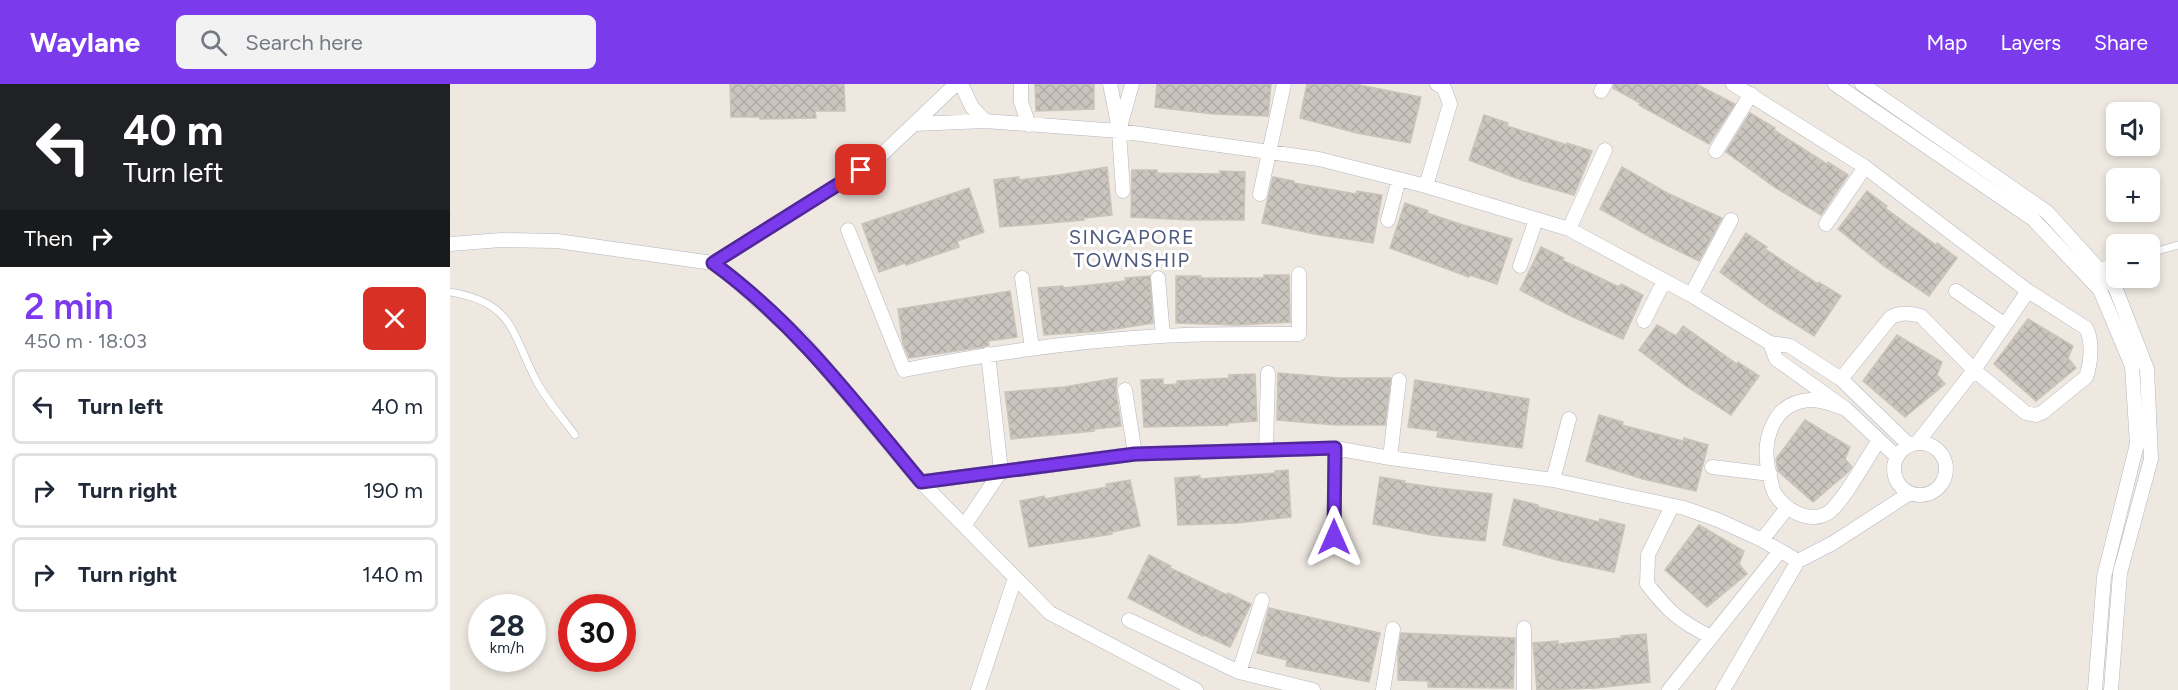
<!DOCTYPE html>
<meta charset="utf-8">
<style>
:root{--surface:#fff;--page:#f2f2f3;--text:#1f2937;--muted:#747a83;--line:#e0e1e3;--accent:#7c3aed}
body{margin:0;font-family:Figtree,sans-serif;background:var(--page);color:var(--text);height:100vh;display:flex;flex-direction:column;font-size:22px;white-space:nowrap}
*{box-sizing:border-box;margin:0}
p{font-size:20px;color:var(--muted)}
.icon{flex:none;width:33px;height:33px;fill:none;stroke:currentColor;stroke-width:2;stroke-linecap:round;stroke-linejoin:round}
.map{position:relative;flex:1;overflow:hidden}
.panel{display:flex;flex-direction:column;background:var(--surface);width:450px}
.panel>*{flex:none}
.banner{background:#202124;color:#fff;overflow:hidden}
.buttons{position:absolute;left:1656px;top:18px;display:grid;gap:12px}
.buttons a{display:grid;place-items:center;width:54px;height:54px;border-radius:9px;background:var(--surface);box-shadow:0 3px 9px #0003;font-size:30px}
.speed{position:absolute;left:18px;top:510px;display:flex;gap:12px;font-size:30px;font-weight:700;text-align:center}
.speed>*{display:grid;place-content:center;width:78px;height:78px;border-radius:50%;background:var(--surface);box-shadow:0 3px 9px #0003;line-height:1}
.speed small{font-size:15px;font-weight:400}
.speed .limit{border:9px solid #d22;background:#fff;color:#111}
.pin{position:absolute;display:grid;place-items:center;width:51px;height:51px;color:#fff;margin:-26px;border-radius:12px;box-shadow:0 3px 9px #0006}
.me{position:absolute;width:66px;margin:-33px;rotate:0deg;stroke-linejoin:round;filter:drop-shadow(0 0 4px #0008)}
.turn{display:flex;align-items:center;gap:21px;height:126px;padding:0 24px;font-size:27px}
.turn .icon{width:78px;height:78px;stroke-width:2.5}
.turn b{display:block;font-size:42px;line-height:51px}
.then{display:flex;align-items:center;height:57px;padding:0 24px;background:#0003;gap:12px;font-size:22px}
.round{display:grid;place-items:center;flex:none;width:63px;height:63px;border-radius:9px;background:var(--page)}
.summary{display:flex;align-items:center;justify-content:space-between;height:102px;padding:0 24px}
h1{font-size:36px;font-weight:600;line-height:45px;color:var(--accent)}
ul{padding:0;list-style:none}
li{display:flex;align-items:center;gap:18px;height:75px;margin:0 12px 9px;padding:0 12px;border:3px solid var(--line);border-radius:9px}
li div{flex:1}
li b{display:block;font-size:22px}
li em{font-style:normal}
header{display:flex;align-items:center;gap:36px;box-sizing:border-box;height:84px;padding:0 30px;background:var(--accent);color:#fff}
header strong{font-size:28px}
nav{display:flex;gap:33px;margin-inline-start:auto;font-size:21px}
.search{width:420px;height:54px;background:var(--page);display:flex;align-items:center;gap:15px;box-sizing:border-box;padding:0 21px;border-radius:9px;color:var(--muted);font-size:22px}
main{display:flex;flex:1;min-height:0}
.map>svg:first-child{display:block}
</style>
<header>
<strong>Waylane</strong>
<div class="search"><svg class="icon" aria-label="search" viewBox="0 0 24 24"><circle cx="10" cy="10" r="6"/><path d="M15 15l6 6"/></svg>Search here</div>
<nav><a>Map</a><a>Layers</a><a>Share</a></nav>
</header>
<main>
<section class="panel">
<div class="banner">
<div class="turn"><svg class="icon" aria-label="left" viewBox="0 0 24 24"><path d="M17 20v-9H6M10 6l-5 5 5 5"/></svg><div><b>40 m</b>Turn left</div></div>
<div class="then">Then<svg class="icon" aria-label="right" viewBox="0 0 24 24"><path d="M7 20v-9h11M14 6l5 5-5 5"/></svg></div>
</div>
<div class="summary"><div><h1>2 min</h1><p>450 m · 18:03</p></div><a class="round" style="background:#d93025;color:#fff"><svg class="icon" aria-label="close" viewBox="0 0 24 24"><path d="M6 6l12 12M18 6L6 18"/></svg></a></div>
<ul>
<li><svg class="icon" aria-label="left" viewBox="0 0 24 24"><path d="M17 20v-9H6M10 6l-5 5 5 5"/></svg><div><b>Turn left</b></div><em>40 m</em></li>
<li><svg class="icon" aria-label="right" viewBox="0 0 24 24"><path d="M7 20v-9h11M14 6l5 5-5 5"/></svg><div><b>Turn right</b></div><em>190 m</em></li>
<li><svg class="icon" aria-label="right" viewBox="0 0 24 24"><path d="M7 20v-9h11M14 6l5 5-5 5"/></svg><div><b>Turn right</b></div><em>140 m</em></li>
</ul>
</section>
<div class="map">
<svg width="1728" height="606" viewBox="0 0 1728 606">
<defs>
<pattern id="building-cross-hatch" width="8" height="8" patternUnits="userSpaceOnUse" patternTransform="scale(1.5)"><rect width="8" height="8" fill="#cac6bf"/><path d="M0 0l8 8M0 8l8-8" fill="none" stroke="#aeaaa4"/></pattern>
</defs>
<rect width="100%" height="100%" fill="#eee8e1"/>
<path fill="url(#building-cross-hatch)" stroke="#cac3ba" stroke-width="1.5" d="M280,0H394L395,27H365L366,34L310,35V33H281Z
M585,0H644V25L586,27Z
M707,0H821L818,32L764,30L705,23Z
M857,0H904L971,13L960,59L907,49L850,34Z
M1164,0H1246L1285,20L1259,60L1189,21L1190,19L1163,4Z
M1300,29L1325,44L1324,46L1377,80L1378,78L1398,91L1371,131L1326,104L1276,68Z
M1034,31L1058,39L1057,42L1117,61V59L1142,67L1124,111L1074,97L1019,76Z
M657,83L662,131L633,134L634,136L550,143L544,96L569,93V96L609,91Z
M1172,83L1217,109L1272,134L1249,177L1202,154L1150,125Z
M682,86H707V89L770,90V87L795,88L794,136H740L681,133Z
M823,93L844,97V99L906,110L907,107L932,111L923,159L870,151L812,139Z
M519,104L534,148L507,157L509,163L456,181L455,179L429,188L412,140Z
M1417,107L1437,122L1435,124L1486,161L1487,159L1507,174L1479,212L1434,182L1388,145Z
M955,119L978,127L977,129L1010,140L1062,155L1047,200L1020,191L1019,193L940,164Z
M1296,149L1317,163L1315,165L1368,200L1369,198L1391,212L1364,252L1318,223L1270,188Z
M1091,163L1114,174L1112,176L1169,203L1171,200L1193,211L1173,255L1123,233L1070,206Z
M814,191H839L840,238L788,241L726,239V192H751V194H814Z
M700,192L703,239L652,247L594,251L588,204L613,202V204L676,197L675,194Z
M560,207L567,253L538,257L539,261L533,263L459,274L453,260L448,225Z
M1578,235L1623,262L1618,274L1626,284L1586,317L1544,280Z
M1207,241L1226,252L1233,242L1287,280L1288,278L1309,292L1281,331L1236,302L1189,266Z
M1447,251L1492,278L1487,291L1495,300L1455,333L1413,297Z
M828,289L888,294H941L935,341H886L827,336Z
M805,290L807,337L778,339V341L694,343L691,296L713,295V301L727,300V297L779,294V291Z
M667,294L666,307L671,342L644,345V347L561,355L555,308L614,303Z
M965,296L1079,315L1072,364L987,353L988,347L958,343Z
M1149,331L1173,338L1172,341L1233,357L1234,354L1258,361L1246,407L1193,395L1136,377Z
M1355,336L1400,363L1395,375L1402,383L1398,388L1363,418L1328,387L1326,375Z
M838,386L841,433L787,439L728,441L725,394L750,392V395L825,389V387Z
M930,393L955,397L954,399L989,404L1042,410L1035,457L981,451L923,440Z
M680,396L690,442L662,448V450L579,463L570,417L594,412L595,415L657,403L656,400Z
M1064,415L1088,421V423L1149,438L1150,435L1175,441L1164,488L1111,477L1053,461Z
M1249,441L1294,467L1289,480L1297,490L1257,523L1215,486Z
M699,471L721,482L720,484L777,511L778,509L801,520L780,563L754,551L753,552L678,514Z
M819,524L930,549L919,598L836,582L837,576L807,569Z
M951,549L1065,554L1063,604L978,603V597L948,596V568Z
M1196,550L1200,598L1146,604L1087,606L1083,559L1108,557V560L1171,554V552Z"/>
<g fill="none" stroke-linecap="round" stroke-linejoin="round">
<g stroke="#b4b7c0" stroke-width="8">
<path id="lane" d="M1700,169L1728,161
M1647,183L1666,178
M0,208C65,219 61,249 87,298C97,317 113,334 125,351"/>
</g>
<g stroke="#b4b7c0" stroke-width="15">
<path id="street" d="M511,0L522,23L535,37L669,47L869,75L976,102L1119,145L1241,211L1320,259L1340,262L1391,295L1459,361
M571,0V18L579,41
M660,0L669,45
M1283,0L1415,83L1578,207L1636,244C1643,257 1641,279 1636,293L1593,328L1586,331L1576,329L1524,286L1471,232C1459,229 1452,228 1441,233L1391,295
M1385,0L1583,135L1650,206L1682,282L1687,360L1654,493L1645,606
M1412,0L1597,128L1665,203L1697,285L1701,375L1670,489L1661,606
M1151,7L1155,0
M464,40L535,37
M1266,67L1301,10
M976,102L1000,20L994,4L987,0
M673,107L669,47L682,0
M810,110L834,0
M938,136L949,95
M1376,140L1415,83
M1119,145L1155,66
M398,146L454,286C540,269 625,257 712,252C757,249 803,250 849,250V190
M0,160L51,156L107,157L263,179L283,194L352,256L471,398L600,529L746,606
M263,179L425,77L506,0
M1070,182L1086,136
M572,194L582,264
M708,194L713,252
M1506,207L1555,241
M1241,211L1281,136
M1194,237L1214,197
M1320,259L1326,275L1396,325L1447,373
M675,306L685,370
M1396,325C1385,321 1373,316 1361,316C1325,317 1312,353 1318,384C1320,392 1321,403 1325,410C1335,426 1358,439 1376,430C1391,423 1418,372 1429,356
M1467,359L1524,286L1578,207
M1444 385a26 26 0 1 1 52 0a26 26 0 1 1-52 0Z
M816,366L818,289
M940,374L949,296
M1262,383L1320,390
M1103,396L1119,335
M471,398L685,370L885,364L940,374L1103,396L1234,424L1268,436L1312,456L1348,477
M1222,422L1198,471L1197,500C1219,528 1229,537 1261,553
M514,442L551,387L538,270
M884,453L885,364
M1312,456L1337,424
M679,536L789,588L863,606
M1074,544V606
M789,588L812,516
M528,606L565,494
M933,606L943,545
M1219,606L1330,467
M1273,606L1348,477L1383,459L1460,409"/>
</g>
<use href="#lane" stroke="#fff" stroke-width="7"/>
<use href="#street" stroke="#fff" stroke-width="14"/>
</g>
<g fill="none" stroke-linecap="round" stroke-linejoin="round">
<g stroke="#51269a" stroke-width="15">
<path id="route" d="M411,86L263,179C347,240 406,320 471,398L685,370L885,364L884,453"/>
</g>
<use href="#route" stroke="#7c3aed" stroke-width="10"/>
</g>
<g text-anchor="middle" stroke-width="6" stroke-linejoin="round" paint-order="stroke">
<g font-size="20" letter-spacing="1.5" fill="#4e5a7e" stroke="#fff">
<text x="682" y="160">SINGAPORE<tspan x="682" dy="23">TOWNSHIP</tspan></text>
</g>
</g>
</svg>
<div class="buttons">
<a><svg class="icon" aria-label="sound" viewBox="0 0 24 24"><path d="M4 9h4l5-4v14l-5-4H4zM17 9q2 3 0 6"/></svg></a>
<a>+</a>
<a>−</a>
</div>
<div class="speed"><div>28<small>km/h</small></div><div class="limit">30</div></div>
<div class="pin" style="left:411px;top:86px;background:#d93025"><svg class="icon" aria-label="arrive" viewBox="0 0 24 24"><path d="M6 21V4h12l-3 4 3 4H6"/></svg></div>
<svg class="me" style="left:884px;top:453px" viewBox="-20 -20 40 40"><path d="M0-17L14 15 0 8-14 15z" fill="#7c3aed" stroke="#fff" stroke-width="4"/></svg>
</div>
</main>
